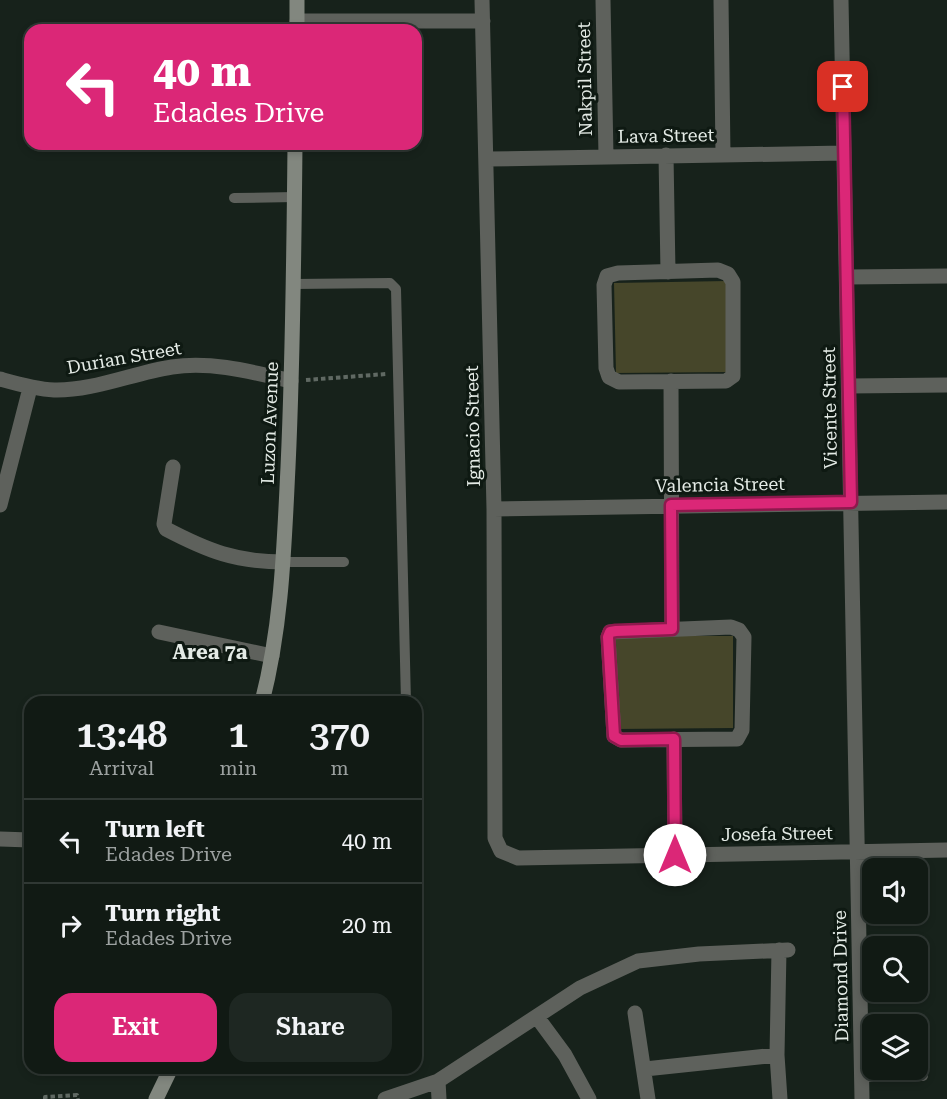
<!DOCTYPE html>
<style>
:root{--surface:#111a14;--page:#1e2722;--text:#f1f3f6;--muted:#9ca1a0;--line:#303834;--accent:#db2777}
body{margin:0;font-family:"Roboto Serif",serif;background:var(--page);color:var(--text);height:100vh;display:flex;flex-direction:column;font-size:22px;white-space:nowrap}
*{box-sizing:border-box;margin:0}
p{font-size:20px;color:var(--muted)}
.icon{flex:none;width:33px;height:33px;fill:none;stroke:currentColor;stroke-width:2;stroke-linecap:round;stroke-linejoin:round}
.map{position:relative;flex:1;overflow:hidden}
.sheet{position:absolute;left:24px;top:696px;width:398px;height:378px;display:flex;flex-direction:column;background:var(--surface);border-radius:18px;box-shadow:0 3px 9px #0003,0 0 0 2px var(--line)}
.sheet>*{flex:none}
.guide{position:absolute;left:24px;top:24px;width:398px;height:126px;border-radius:18px;box-shadow:0 3px 9px #0003,0 0 0 2px var(--line);background:#db2777;color:#fff;overflow:hidden}
.buttons{position:absolute;left:862px;top:858px;display:grid;gap:12px}
.buttons a{display:grid;place-items:center;width:66px;height:66px;border-radius:12px;background:var(--surface);box-shadow:0 3px 9px #0003,0 0 0 2px var(--line);font-size:30px}
.pin{position:absolute;display:grid;place-items:center;width:51px;height:51px;color:#fff;margin:-26px;border-radius:12px;box-shadow:0 3px 9px #0006}
.me{position:absolute;width:66px;margin:-33px;rotate:0deg;stroke-linejoin:round;filter:drop-shadow(0 0 4px #0008)}
.turn{display:flex;align-items:center;gap:21px;height:126px;padding:0 30px;font-size:27px}
.turn .icon{width:78px;height:78px;stroke-width:2.5}
.turn b{display:block;font-size:42px;line-height:51px}
.eta{display:flex;justify-content:space-evenly;align-items:center;height:102px;text-align:center}
.eta b{font-size:36px;font-weight:600;line-height:42px}
.action{display:flex;gap:12px;margin-top:auto;padding:12px 30px}
.action a{flex:1;height:69px;border-radius:18px;background:var(--accent);color:#fff;font-size:24px;font-weight:600;line-height:69px;text-align:center}
.action a+a{background:var(--page);color:var(--text)}
ul{padding:0;list-style:none}
li{display:flex;align-items:center;gap:18px;height:84px;padding:0 30px;border-top:2px solid var(--line)}
li div{flex:1}
li b{display:block;font-size:22px}
li em{font-style:normal}
.map>svg:first-child{display:block}
</style>
<div class="map">
<svg width="947" height="1099" viewBox="0 0 947 1099">
<rect width="100%" height="100%" fill="#17221b"/>
<path fill="#46462a" d="M727,281L729,372L616,373L614,283Z
M615,636H733V728L615,729Z"/>
<g fill="none" stroke-linecap="round" stroke-linejoin="round">
<path stroke="#606963" stroke-width="4" stroke-dasharray="4.5 3" stroke-linecap="butt" d="M306,380L386,374
M45,1099V1097L77,1095L78,1099"/>
<path stroke="#5e615c" stroke-width="10" d="M237,144L295,145
M234,198L295,197
M294,284L390,283L396,289L406,702
M284,562H344
M861,1077L923,1076"/>
<path stroke="#5e615c" stroke-width="15" d="M482,0L494,509L495,838L501,851L518,858L947,850
M603,0L606,156
M721,0L723,154
M841,0L862,1099
M297,21H483
M666,155L668,272
M488,159L844,153
M718,270L728,274L733,282V376L726,381L619,382L609,377L606,368L604,285L607,276L618,273Z
M847,277L947,276
M0,379C18,384 35,389 54,390C93,391 133,373 172,367C212,361 252,372 291,381
M671,381L672,629
M849,386L947,385
M173,467L164,524L166,529C208,551 236,562 284,562
M0,505L30,388
M494,509L947,502
M731,627L739,630L744,637L742,730L737,739L621,740L614,736L608,637L610,632Z
M159,632L272,656
M674,739L675,855
M0,839L30,840
M779,950L777,1055L780,1099
M635,1013L648,1099
M537,1017L565,1055L589,1099
M645,1069L777,1055
M438,1081L439,1099
M385,1099L438,1081L580,988L638,961L699,954L788,950"/>
<path stroke="#82877f" stroke-width="15" d="M297,30V0
M262,702C282,625 284,547 288,467C293,360 294,252 295,144
M156,1099L171,1068"/>
</g>
<g fill="none" stroke-linecap="round" stroke-linejoin="round">
<g stroke="#8e194d" stroke-width="15">
<path id="route" d="M675,855L674,739L621,740L614,736L608,637L610,632L616,631L672,629L671,505L851,502L843,87"/>
</g>
<use href="#route" stroke="#db2777" stroke-width="10"/>
</g>
<g text-anchor="middle" stroke-width="6" stroke-linejoin="round" paint-order="stroke">
<g font-size="18" fill="#e4ebe6" stroke="#0e1912">
<text transform="translate(585 79) rotate(-91)" y="6">Nakpil Street</text>
<text transform="translate(666 136) rotate(-1)" y="6">Lava Street</text>
<text transform="translate(124 358) rotate(-10)" y="6">Durian Street</text>
<text transform="translate(830 408) rotate(-91)" y="6">Vicente Street</text>
<text transform="translate(270 423) rotate(-88)" y="6">Luzon Avenue</text>
<text transform="translate(473 426) rotate(-91)" y="6">Ignacio Street</text>
<text transform="translate(720 485) rotate(-1)" y="6">Valencia Street</text>
<text transform="translate(777 834) rotate(-1)" y="6">Josefa Street</text>
<text transform="translate(841 976) rotate(-91)" y="6">Diamond Drive</text>
</g>
<g font-size="20" font-weight="bold" fill="#e4ebe6" stroke="#0e1912">
<text x="210" y="659">Area 7a</text>
</g>
</g>
</svg>
<div class="buttons">
<a><svg class="icon" aria-label="sound" viewBox="0 0 24 24"><path d="M4 9h4l5-4v14l-5-4H4zM17 9q2 3 0 6"/></svg></a>
<a><svg class="icon" aria-label="search" viewBox="0 0 24 24"><circle cx="10" cy="10" r="6"/><path d="M15 15l6 6"/></svg></a>
<a><svg class="icon" aria-label="layers" viewBox="0 0 24 24"><path d="M12 4l9 5-9 5-9-5zM3 14l9 5 9-5"/></svg></a>
</div>
<div class="pin" style="left:843px;top:87px;background:#d93025"><svg class="icon" aria-label="arrive" viewBox="0 0 24 24"><path d="M6 21V4h12l-3 4 3 4H6"/></svg></div>
<svg class="me" style="left:675px;top:855px" viewBox="-20 -20 40 40"><circle r="19" fill="#fff"/><path d="M0-13L10 11 0 6-10 11z" fill="#db2777"/></svg>
<div class="guide">
<div class="turn"><svg class="icon" aria-label="left" viewBox="0 0 24 24"><path d="M17 20v-9H6M10 6l-5 5 5 5"/></svg><div><b>40 m</b>Edades Drive</div></div>
</div>
<section class="sheet">
<div class="eta">
<div><b>13:48</b><p>Arrival</p></div>
<div><b>1</b><p>min</p></div>
<div><b>370</b><p>m</p></div>
</div>
<ul>
<li><svg class="icon" aria-label="left" viewBox="0 0 24 24"><path d="M17 20v-9H6M10 6l-5 5 5 5"/></svg><div><b>Turn left</b><p>Edades Drive</p></div><em>40 m</em></li>
<li><svg class="icon" aria-label="right" viewBox="0 0 24 24"><path d="M7 20v-9h11M14 6l5 5-5 5"/></svg><div><b>Turn right</b><p>Edades Drive</p></div><em>20 m</em></li>
</ul>
<div class="action"><a>Exit</a><a>Share</a></div>
</section>
</div>
